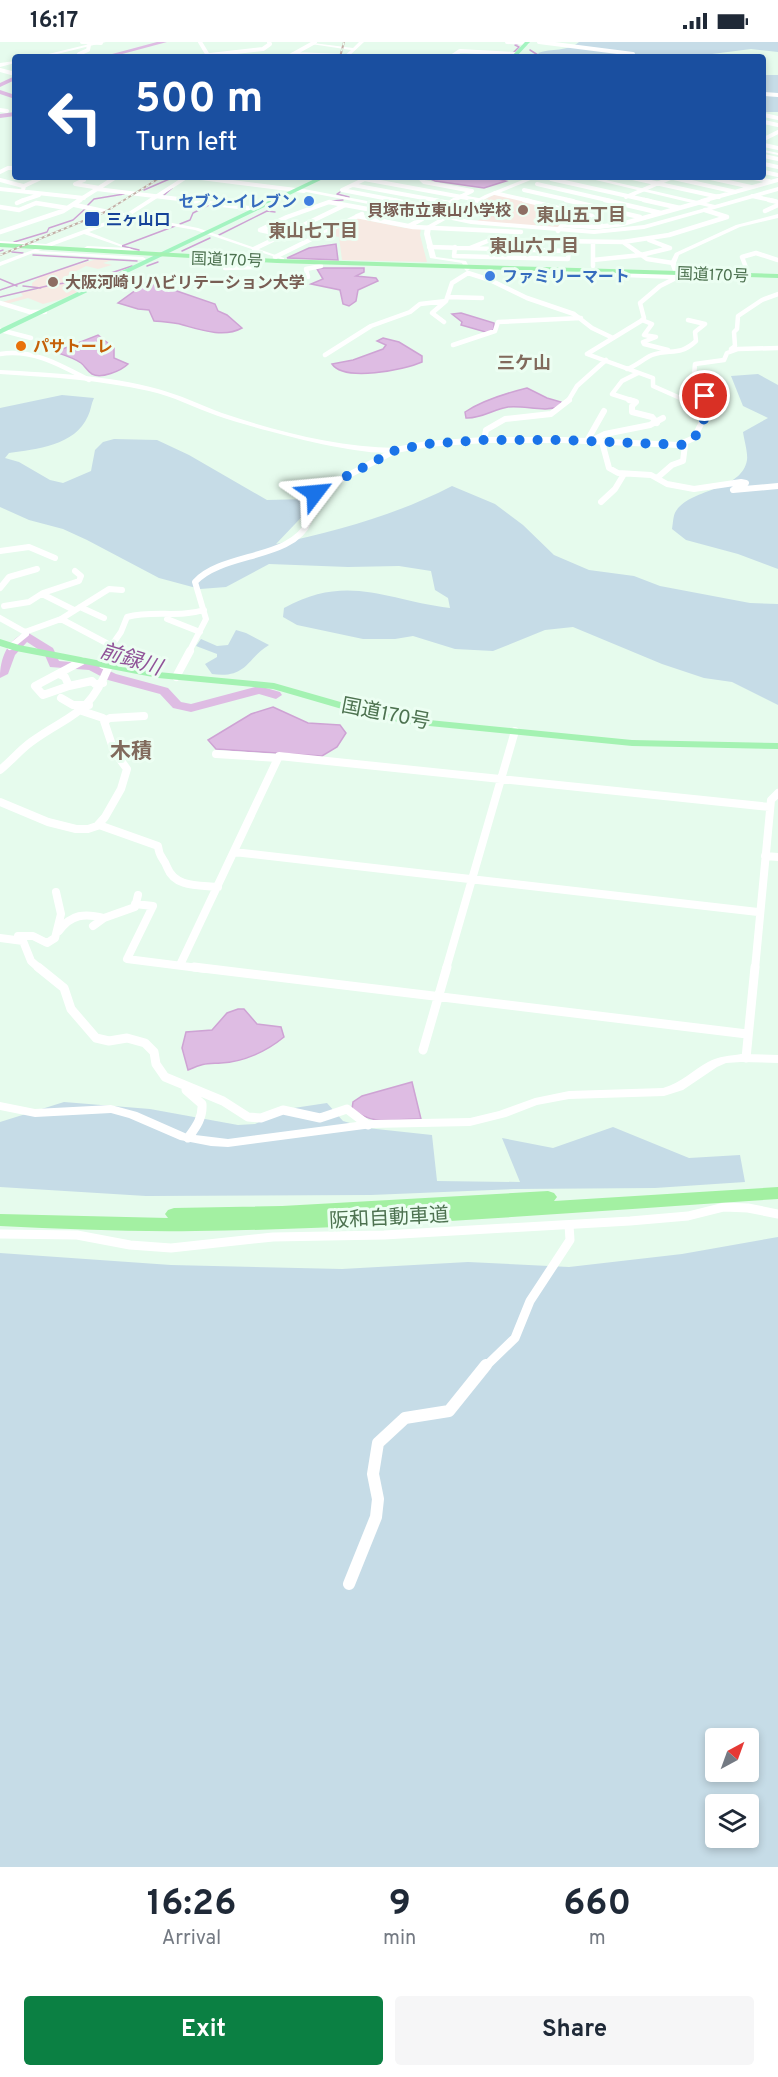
<!DOCTYPE html>
<meta charset="utf-8">
<style>
:root{--surface:#fff;--page:#f6f6f7;--text:#1f2937;--muted:#747a83;--accent:#0b8043}
body{margin:0;font-family:Overpass,"Noto Sans JP",sans-serif;background:var(--page);color:var(--text);height:100vh;display:flex;flex-direction:column;font-size:22px;white-space:nowrap}
*{box-sizing:border-box;margin:0}
p{font-size:20px;color:var(--muted)}
.icon{flex:none;width:33px;height:33px;fill:none;stroke:currentColor;stroke-width:2;stroke-linecap:round;stroke-linejoin:round}
.map{position:relative;height:1825px;overflow:hidden}
.sheet{display:flex;flex-direction:column;background:var(--surface);flex:1}
.sheet>*{flex:none}
.banner{position:absolute;left:12px;top:12px;width:754px;height:126px;border-radius:6px;box-shadow:0 3px 9px #0003;background:#1a4fa0;color:#fff;overflow:hidden}
.needle{width:39px;rotate:41deg}
.tools{position:absolute;left:705px;top:1686px;display:grid;gap:12px}
.tools a{display:grid;place-items:center;width:54px;height:54px;border-radius:6px;background:var(--surface);box-shadow:0 3px 9px #0003;font-size:30px}
.pin{position:absolute;display:grid;place-items:center;width:51px;height:51px;color:#fff;margin:-26px;border:3px solid #fff;border-radius:50%;box-shadow:0 2px 6px #0007}
.me{position:absolute;width:66px;margin:-33px;rotate:61deg;stroke-linejoin:round;filter:drop-shadow(0 0 4px #0008)}
.turn{display:flex;align-items:center;gap:21px;height:126px;padding:0 24px;font-size:27px}
.turn .icon{width:78px;height:78px;stroke-width:2.5}
.turn b{display:block;font-size:42px;line-height:51px}
.eta{display:flex;justify-content:space-evenly;align-items:center;height:102px;text-align:center}
.eta b{font-size:36px;font-weight:700;line-height:42px}
.primary-button{display:flex;gap:12px;margin-top:auto;padding:12px 24px}
.primary-button a{flex:1;height:69px;border-radius:6px;background:var(--accent);color:#fff;font-size:24px;font-weight:700;line-height:69px;text-align:center}
.primary-button a+a{background:var(--page);color:var(--text)}
.status{display:flex;justify-content:space-between;align-items:center;height:42px;padding:0 30px;background:var(--surface);direction:ltr}
.status svg{height:16px;fill:currentColor}
.map>svg:first-child{display:block}
</style>
<div class="status"><b>16:17</b><svg viewBox="0 0 49 12"><path d="M0 12V9h3v3zM5 12V6h3v6zM10 12V3h3v9zM15 12V0h3v12zM26 1h20v11H26zM47 4h2v5h-2z"/></svg></div>
<div class="map">
<svg width="778" height="1825" viewBox="0 0 778 1825">
<rect width="100%" height="100%" fill="#e6fbed"/>
<path fill="#f7eae3" d="M496,152L576,171L564,176L557,187L477,179L492,171L467,166Z
M356,176L405,186H421L420,193L427,220L342,218L339,195L324,192Z
M97,217L112,218L103,221L112,223L98,227L86,224L61,237L91,244L62,257L43,262L28,256L6,262L2,260L23,254L21,251L38,247L32,244V241L41,234Z"/>
<path fill="#c6dce7" fill-rule="evenodd" d="M579,0H778V10L751,7L712,12L707,15H542L538,11C552,6 567,10 579,0Z
M764,33H778V70H764Z
M758,332L778,343V527L738,512L686,498L672,487C673,482 673,473 676,469C691,446 742,449 747,418C748,410 744,398 743,390L768,376L743,364L731,334Z
M62,353L94,356C91,362 91,368 88,374C75,404 36,407 9,411L5,416L19,420L50,438L63,441L91,429L95,408L103,400L114,397L157,398L189,413L267,458L307,457L315,461L276,502C337,489 396,473 452,444L495,462L523,483L554,513L589,528L634,534L660,544L697,551L750,561L778,562V663L732,640L704,636L662,622L573,585L545,588L493,609L455,607L413,594L395,597H363L297,583L283,575L284,566C348,531 385,558 450,566L448,556L435,548L431,529L399,524L348,525L269,522L226,545L200,547L159,536L87,498L63,487L29,478L0,465V366Z
M236,588L246,591L269,603C247,616 247,637 212,632L205,622L217,615V612L196,604L201,597L217,604L228,603Z
M64,1060L150,1067L238,1083L255,1082L287,1067L327,1061L343,1079L367,1086L432,1093L437,1139L520,1140L502,1096L553,1106L613,1085L689,1116L740,1113L745,1140L655,1146L514,1147L371,1153L146,1154L0,1145V1080Z
M778,1195V1825H0V1211L171,1223L342,1227L468,1220L569,1225L682,1212ZM716,1696H748V1730H716ZM716,1762H748V1796H716Z"/>
<path fill="#debce3" stroke="#cea3d4" stroke-width="1.5" d="M426,135H490L506,139L484,146L435,139Z
M336,202L338,218L287,216L309,206Z
M324,226H364V230L356,234L376,236L378,239L358,248L356,259L349,264L343,262L340,248L311,242L323,237L317,227Z
M157,237L171,247L215,262L218,269L227,273L242,286C224,296 201,288 183,283C173,280 164,280 154,279L149,268L138,267L118,261L147,240Z
M461,271L494,281V287L489,291L461,283L462,280L452,272Z
M98,293L114,306V316L128,322C121,329 101,337 92,332C87,329 85,324 81,321C74,316 64,313 55,310Z
M383,296L399,300L422,314V320C404,328 344,340 332,322L353,318L383,307L386,303L377,299Z
M527,346L547,356L561,360V364C544,371 526,363 508,365C494,367 481,377 466,376L465,370C483,358 507,351 527,346Z
M273,665L308,681L340,683L346,691L337,705L322,714L216,707L208,698L251,672Z
M238,967H244L257,982L281,985L284,995C267,1009 244,1020 221,1021C204,1022 205,1021 188,1028L182,1006L186,990L212,988L227,971Z
M412,1040L421,1077C393,1076 375,1085 352,1067L353,1060L362,1054Z"/>
<g fill="none" stroke-linecap="round" stroke-linejoin="round">
<path stroke="#cea3d4" stroke-width="1.5" d="M530,8L541,15
M512,12L519,5L515,3L519,1
M144,148L174,135
M340,150L337,152L349,155
M163,154L172,146
M332,159L343,158
M86,165L94,157L124,152
M180,182L190,178L193,171L211,162
M219,193L267,169L275,170
M14,200L47,190L49,186L73,178L85,167
M122,204L175,184
M122,204L139,208
M0,209L3,208
M182,209L210,196
M12,210L23,211
M33,213L137,219
M147,224L158,220
M0,237L17,244
M70,241H82
M91,242L105,233L132,224
M51,243L65,241
M23,244L41,246
M0,248L88,218
M0,255L47,244"/>
<path fill="#debce3" fill-rule="evenodd" d="M157,0H167L111,15H101Z
M15,34V38L0,45V41Z
M0,48L15,53V57L0,52Z
M15,70V74L0,76V72Z
M27,590L53,606L59,619L95,622L116,632L168,646L181,660L191,662L259,644L280,650L282,653L276,657L259,652L191,670L173,666L160,652L108,638L89,628L50,625L44,611L27,600L15,613L8,632L0,636C0,617 7,597 27,590Z"/>
<path stroke="#fff" stroke-width="4" d="M82,0L101,1
M200,0L209,15
M507,0L527,1
M539,0L633,12
M79,12L88,8L89,3
M293,12L369,15
M210,13L263,7L270,2L269,0
M288,15L315,0
M393,15H408
M451,15L460,9L516,12
M0,28L15,32
M764,52L778,53
M0,68L7,69
M764,73L778,76
M764,80L778,83
M764,97L778,90
M764,103L778,106
M764,114L778,117
M764,122L778,125
M0,130L8,126H15
M764,130L778,133
M193,135L304,149
M369,135L342,148L399,159
M419,135L424,140L472,149L452,159
M628,135L719,155
M669,135L736,150
M706,135L751,145
M748,135L769,139
M364,137L478,158
M551,137L650,159
M0,138L23,144
M84,138L75,142L100,146
M537,142L611,159
M353,143L440,159
M0,147L84,156
M97,147L195,159
M23,148L24,144L41,136L58,135
M524,148L573,159
M495,151L530,159
M752,154L775,159
M626,155L673,135
M21,159L39,153
M78,159L116,135
M702,159L778,138"/>
<path stroke="#fff" stroke-width="4.5" d="M183,158L256,167
M392,158L438,167L455,158
M432,158L449,161
M524,158L592,174L602,184
M566,158L640,175
M605,158L661,171
M644,158L680,166
M769,158L778,160
M17,161L24,158
M75,163L126,174
M0,165L19,168L36,161L67,166
M765,169L778,163
M357,174L413,185L521,190
M558,189L562,183L597,185L622,182L708,158
M0,190L63,169L80,158
M283,193L260,188L287,175L329,160L422,177L409,184
M623,200L647,217L673,221
M593,201V224
M429,205L569,209
M455,205L454,214L568,217L570,200
M470,206L490,198L623,200L669,193L727,175L705,168
M254,207L345,163
M275,215L362,172
M593,218L641,213L670,206L649,198
M225,226L253,225L257,222
M523,229L678,235
M733,231L747,228L742,215L756,211L778,218
M308,235L306,227L321,224
M678,235L660,244L640,261L644,276L641,279L587,312L653,336V344L687,359
M448,255L482,256
M0,261L30,270H45
M642,278L652,282L644,293L656,295L643,300L644,302L668,308
M444,280L432,271L446,259
M0,288L31,296
M453,303L495,289L498,280L581,276
M733,308L731,307L735,304L734,290L737,287L738,274L762,258L778,252
M0,312C34,307 60,323 89,338
M325,313L371,284L410,270L420,262L446,259L452,241L468,231L490,238L527,256L574,272L592,286L613,296
M627,327C636,324 643,317 652,313C670,306 679,315 696,299L695,290L705,282L688,278
M568,359L577,344L606,318
M634,359L612,352L622,339L638,331
M704,359L706,356L695,348L697,340L694,334L695,322L724,318L727,311L738,307L778,306"/>
<path stroke="#fff" stroke-width="6" d="M629,358L636,360L632,364V370L652,375L657,381
M700,365L705,358
M595,397L605,392L650,383L663,376
M484,398L486,388L505,377L551,372L569,358
M587,399L604,369
M602,400L609,426L618,431L651,433L667,442L694,447L741,440L746,441L733,448L778,444
M657,436L672,423L683,419L685,403
M601,460L615,447L624,432
M0,509L29,505L55,516
M0,546L9,535L37,527
M42,552L74,568
M4,564L29,560L43,551L79,539L81,534L75,529
M80,565L104,576
M0,576L25,590L61,577L109,547L122,548
M61,577L112,604
M167,577L200,590
M10,605L26,592L25,590
M107,610L121,590L127,575C153,568 179,576 204,568
M189,610L206,577L195,540C222,510 293,518 309,479C313,470 313,460 315,451L396,408L427,402L484,398H563L678,403L694,396L706,372L700,365L683,358"/>
<path stroke="#fff" stroke-width="8" d="M103,623L108,609
M59,632L65,635L69,644L92,639L95,642L103,641
M176,635L190,609
M69,644L43,653L35,644L82,619
M61,656L73,663H89
M104,679L110,676L144,674
M216,712L278,716
M0,728C11,719 20,708 31,700C71,671 88,675 109,624
M0,760L48,780L76,787H88L97,784L105,775L121,747L127,727L114,709L103,676L82,669
M99,783L158,804C159,816 164,816 167,825C175,846 199,843 218,845
M234,810L758,870
M765,814L778,815
M135,862L153,864L127,917L206,927
M93,884L104,876L135,865L138,853
M59,889C71,872 85,871 104,876
M18,894H33L47,901L55,896L61,872L56,850
M0,896L23,899L31,919L40,927
M180,923L279,714L770,765
M446,927L515,689
M755,927L771,758L778,751"/>
<path stroke="#fff" stroke-width="9" d="M38,925L64,946L71,967L96,996L109,999L127,996L145,1001L154,1010L156,1022L165,1035L223,1059L248,1075L261,1076L283,1068L320,1076L347,1067L368,1083
M194,925L747,992
M423,1008L447,925
M746,1016L755,925
M186,1048L202,1062C203,1076 196,1085 188,1096
M0,1192L77,1193L130,1203L171,1206L273,1195L384,1193L630,1179L688,1174L724,1165L748,1166L778,1172
M485,1325L515,1296L530,1259L570,1198L569,1183"/>
<path stroke="#fff" stroke-width="12" d="M349,1542L376,1475L378,1457L373,1432L378,1401L405,1376L449,1369L486,1323"/>
<path fill="#fff" fill-rule="evenodd" d="M359,0H364L348,15H343L351,8L311,2L313,1L353,6Z
M764,108L778,111V113L764,110Z
M183,135H190L131,173L198,186L284,216V218L195,188L126,176L89,190L122,203V205L84,192L38,209L143,215L146,217L145,218L33,211L0,224V220L41,205L0,203V199L46,202L124,173Z
M530,135H538L489,155L452,175L471,178L594,188L644,183L709,165L583,135H593L715,163L778,145V149L644,187L594,192L471,182L447,177L431,186L430,192L436,215L466,219L470,227L467,229L465,228L462,221L430,216L424,192L425,185L441,176L301,149L304,147L446,174L485,153Z
M778,172V176L740,185L679,213L676,221L681,235L678,237L675,235L670,221L675,211L736,183Z
M87,204L129,206L140,211L137,213L128,210L85,207L84,206Z
M0,328C53,331 107,333 158,347C180,353 201,363 222,371C278,390 337,405 396,406L400,408C377,421 247,384 218,374C195,366 173,354 149,349C100,338 50,335 0,332Z
M741,1012L778,1013V1021L741,1020L726,1021L717,1025L683,1048L664,1054L569,1057L537,1063L506,1075L470,1084L372,1086L228,1105L211,1104L180,1098L129,1076L111,1071L35,1075L0,1068V1060L35,1067L111,1063L137,1070L187,1092L228,1097L372,1078L470,1076L499,1069L535,1056L569,1049L663,1046C681,1041 693,1028 708,1020C719,1014 730,1014 741,1012Z"/>
<path fill="#fff" fill-rule="evenodd" d="M98,0H106L45,15H36Z
M15,19V21L0,25V21Z"/>
<path fill="#a4f4c1" fill-rule="evenodd" d="M525,0H530L516,15H511Z
M319,135H327L0,292V287Z"/>
<path fill="#a4f2b2" fill-rule="evenodd" d="M0,201L277,217L778,232V236L277,221L0,205Z
M0,597L19,603L158,630L274,641L365,667L409,676L632,698L778,701V707L632,704L409,682L359,672L273,647L158,636L16,609L0,604Z"/>
<path fill="#a3f0a2" fill-rule="evenodd" d="M778,1145V1157C584,1169 389,1187 195,1189C130,1190 65,1187 0,1184V1172L168,1176L165,1172L168,1168L174,1166L282,1164L548,1149L554,1151L557,1155L554,1159Z"/>
<g stroke="#c3aea6" stroke-width="2">
<path id="rail" d="M340,15L344,0
M0,213L105,170L161,135"/>
</g>
<use href="#rail" stroke="#ecfef2" stroke-width="1.5" stroke-dasharray="3" stroke-linecap="butt"/>
</g>
<g fill="none" stroke-linecap="round" stroke-linejoin="round">
<path stroke="#1a73e8" stroke-width="10" stroke-dasharray="0 18" d="M315,451L396,408L427,402L484,398H563L685,403C697,397 701,384 706,372L700,365L706,356L705,354"/>
</g>
<g fill="#3f7fe0" stroke="#ecfef2" stroke-width="2">
<circle cx="309" cy="159" r="6"/>
<circle cx="490" cy="234" r="6"/>
</g>
<g fill="#8d6e63" stroke="#ecfef2" stroke-width="2">
<circle cx="523" cy="168" r="6"/>
<circle cx="53" cy="240" r="6"/>
</g>
<rect fill="#1a4fb4" stroke="#ecfef2" stroke-width="2" x="84" y="169" width="16" height="16" rx="3"/>
<circle fill="#e8710a" stroke="#ecfef2" stroke-width="2" cx="21" cy="304" r="6"/>
<g text-anchor="middle" stroke-width="6" stroke-linejoin="round" paint-order="stroke">
<g font-size="16" font-weight="bold" fill="#366cbe" stroke="#ecfef2" text-anchor="end">
<text x="297" y="165">セブン-イレブン</text>
<text x="502" y="240" text-anchor="start">ファミリーマート</text>
</g>
<g font-size="16" font-weight="bold" fill="#785e54" stroke="#ecfef2" text-anchor="end">
<text x="511" y="174">貝塚市立東山小学校</text>
<text x="65" y="246" text-anchor="start">大阪河崎リハビリテーション大学</text>
</g>
<g font-size="16" font-weight="bold" fill="#164399" stroke="#ecfef2" text-anchor="start">
<text x="106" y="183">三ヶ山口</text>
</g>
<g font-size="16" fill="#4d7250" stroke="#ecfef2">
<text transform="translate(227 217) rotate(2)" y="6">国道170号</text>
<text transform="translate(713 232) rotate(2)" y="6">国道170号</text>
</g>
<g font-size="16" font-weight="bold" fill="#c56008" stroke="#ecfef2" text-anchor="start">
<text x="33" y="310">パサトーレ</text>
</g>
<g font-size="18" font-weight="bold" fill="#816a5c" stroke="#ecfef2">
<text x="581" y="179">東山五丁目</text>
<text x="313" y="195">東山七丁目</text>
<text x="534" y="210">東山六丁目</text>
<text x="524" y="327">三ケ山</text>
</g>
<g font-size="20" fill="#4d7250" stroke="#ecfef2">
<text transform="translate(386 671) rotate(11)" y="7">国道170号</text>
<text transform="translate(389 1175) rotate(-3)" y="7">阪和自動車道</text>
</g>
<g font-size="21" font-style="italic" fill="#905298" stroke="#ecfef2">
<text transform="translate(131 617) rotate(17)" y="7">前録川</text>
</g>
<g font-size="21" font-weight="bold" fill="#816a5c" stroke="#ecfef2">
<text x="131" y="716">木積</text>
</g>
</g>
</svg>
<div class="tools">
<a><svg class="needle" viewBox="-14 -14 28 28"><path d="M0-13l5 13h-10z" fill="#e53935"/><path d="M0 13l5-13h-10z" fill="#747a83"/></svg></a>
<a><svg class="icon" aria-label="layers" viewBox="0 0 24 24"><path d="M12 4l9 5-9 5-9-5zM3 14l9 5 9-5"/></svg></a>
</div>
<div class="pin" style="left:705px;top:354px;background:#d93025"><svg class="icon" aria-label="arrive" viewBox="0 0 24 24"><path d="M6 21V4h12l-3 4 3 4H6"/></svg></div>
<svg class="me" style="left:315px;top:451px" viewBox="-20 -20 40 40"><path d="M0-17L14 15 0 8-14 15z" fill="#1a73e8" stroke="#fff" stroke-width="4"/></svg>
<div class="banner">
<div class="turn"><svg class="icon" aria-label="left" viewBox="0 0 24 24"><path d="M17 20v-9H6M10 6l-5 5 5 5"/></svg><div><b>500 m</b>Turn left</div></div>
</div>
</div>
<section class="sheet">
<div class="eta">
<div><b>16:26</b><p>Arrival</p></div>
<div><b>9</b><p>min</p></div>
<div><b>660</b><p>m</p></div>
</div>
<div class="primary-button"><a>Exit</a><a>Share</a></div>
</section>
